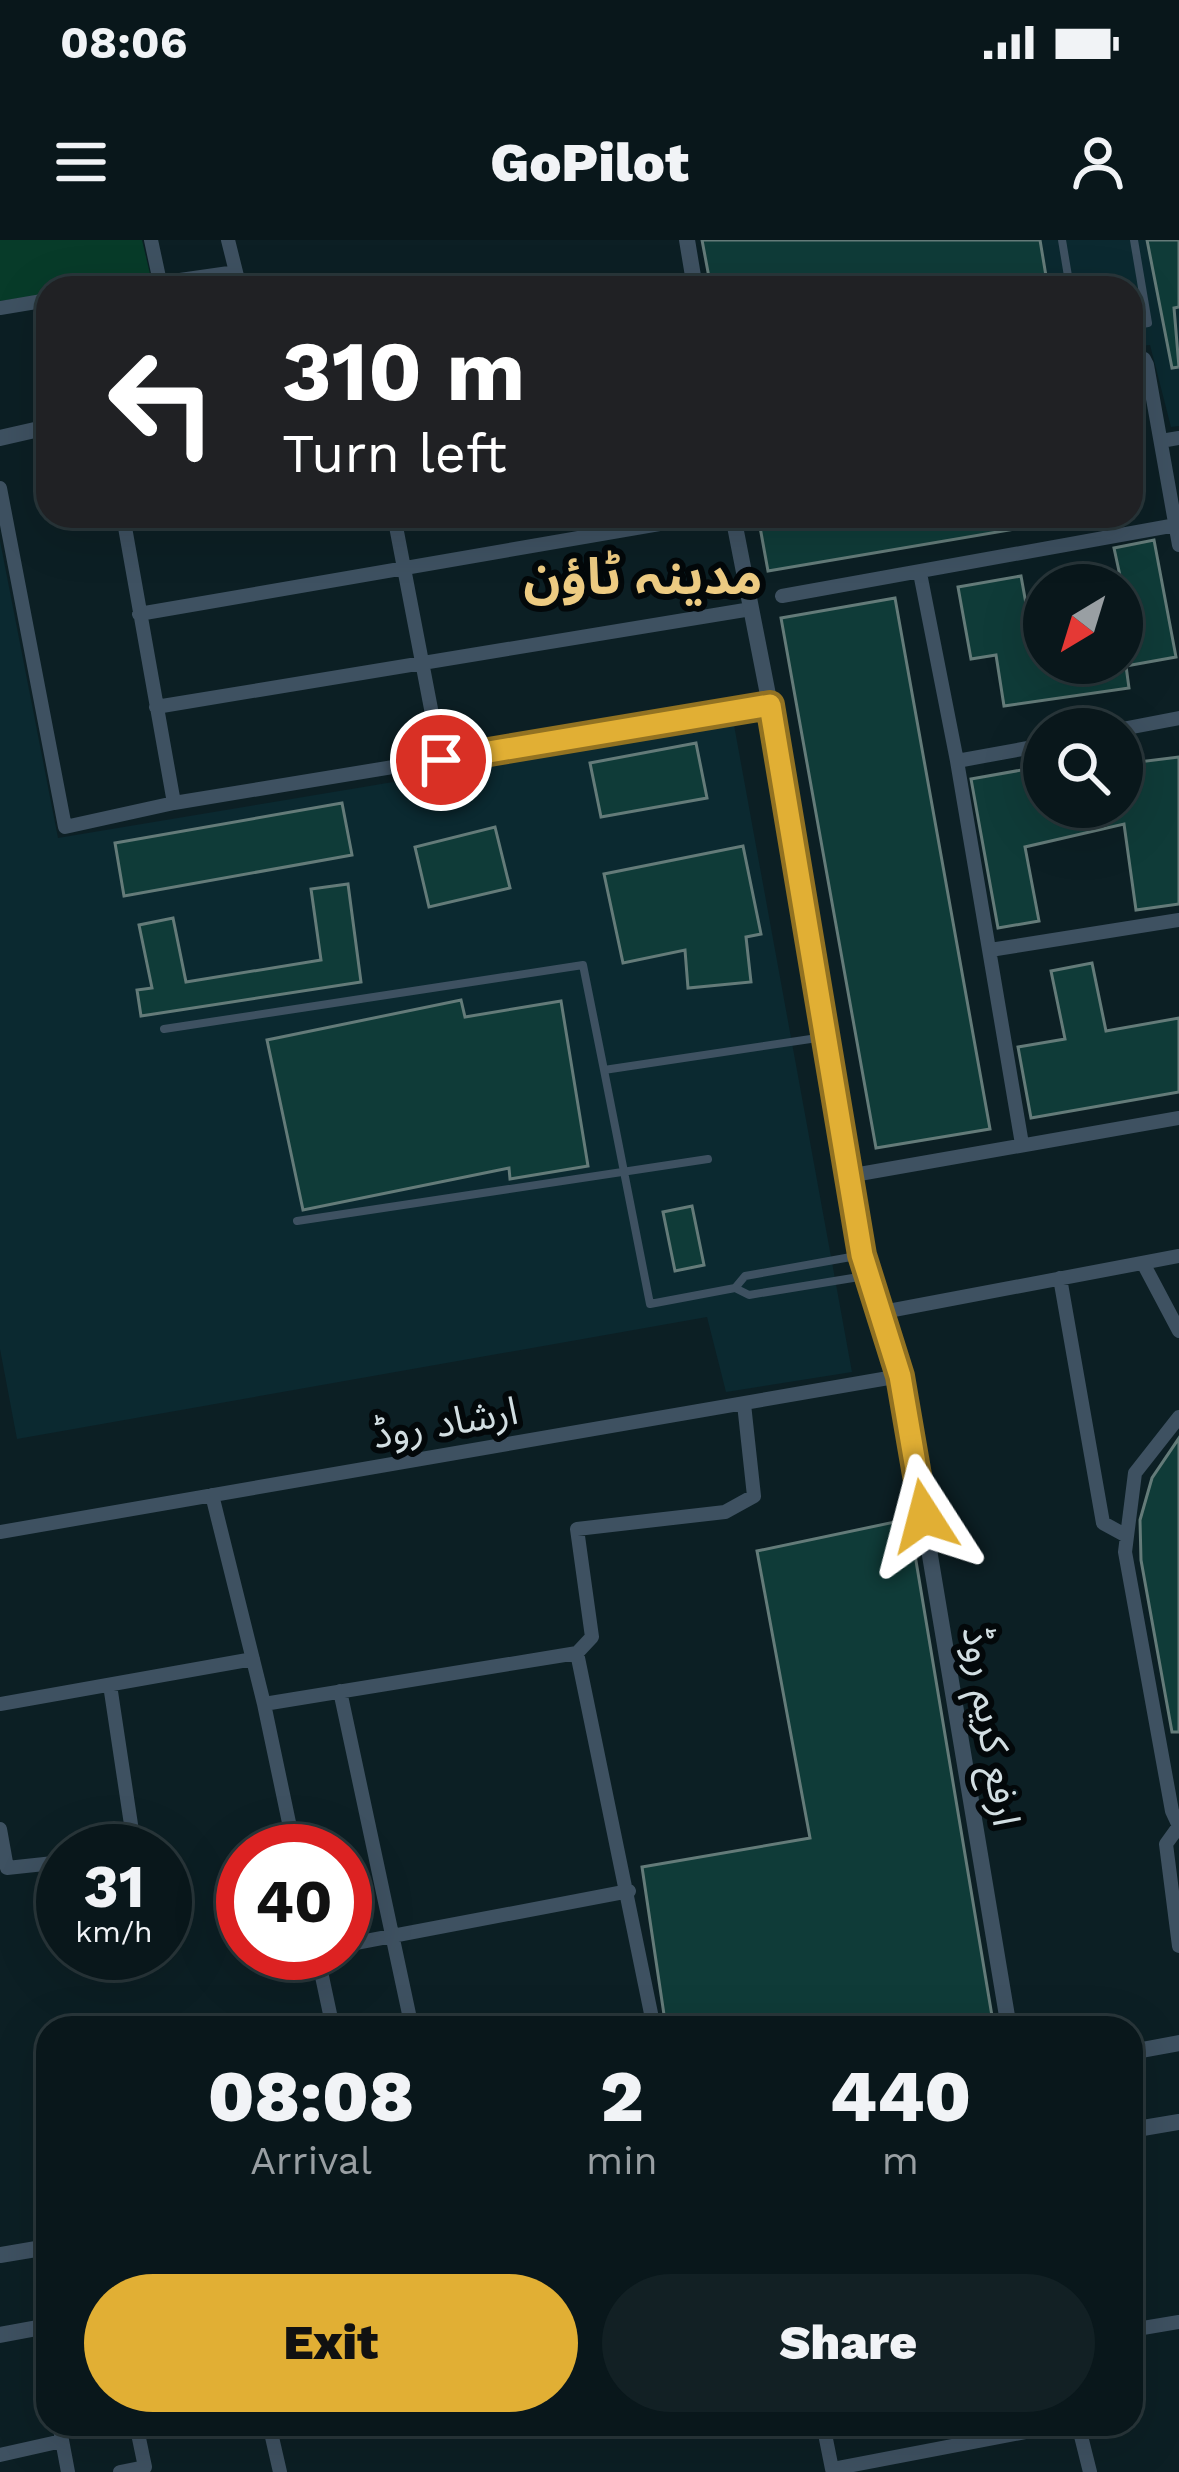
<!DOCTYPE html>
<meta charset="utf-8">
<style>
:root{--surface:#09171b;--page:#122024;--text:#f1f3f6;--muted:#999fa3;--line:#29363a;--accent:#e1af34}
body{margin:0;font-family:"Work Sans","Noto Sans Arabic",sans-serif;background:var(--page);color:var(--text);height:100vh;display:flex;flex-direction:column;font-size:45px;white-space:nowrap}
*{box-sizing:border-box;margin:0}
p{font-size:39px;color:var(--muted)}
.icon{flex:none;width:66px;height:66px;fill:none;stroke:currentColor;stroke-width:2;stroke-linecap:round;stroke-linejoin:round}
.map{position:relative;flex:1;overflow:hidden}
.sheet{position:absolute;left:36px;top:1776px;width:1107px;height:420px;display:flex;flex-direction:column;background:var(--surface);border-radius:36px;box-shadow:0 12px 48px #0002,0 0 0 3px var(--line)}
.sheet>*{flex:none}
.top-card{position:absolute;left:36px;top:36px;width:1107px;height:252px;border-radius:36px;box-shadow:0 12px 48px #0002,0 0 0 3px var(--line);background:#202124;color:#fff;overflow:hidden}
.needle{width:78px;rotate:218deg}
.buttons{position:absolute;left:1023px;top:324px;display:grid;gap:24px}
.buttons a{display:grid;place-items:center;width:120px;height:120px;border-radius:50%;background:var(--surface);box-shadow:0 12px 48px #0002,0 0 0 3px var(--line);font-size:60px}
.speed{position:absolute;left:36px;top:1584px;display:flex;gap:24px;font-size:60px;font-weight:700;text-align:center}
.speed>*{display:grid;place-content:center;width:156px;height:156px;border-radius:50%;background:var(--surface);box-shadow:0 12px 48px #0002,0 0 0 3px var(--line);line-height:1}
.speed small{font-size:30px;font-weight:400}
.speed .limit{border:18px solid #d22;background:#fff;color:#111}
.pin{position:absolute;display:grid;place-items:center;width:102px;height:102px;color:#fff;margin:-51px;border:6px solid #fff;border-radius:50%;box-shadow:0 3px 12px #0007}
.me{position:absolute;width:132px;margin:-66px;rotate:351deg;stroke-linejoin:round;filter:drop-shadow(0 0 9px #0008)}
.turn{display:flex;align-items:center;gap:42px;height:252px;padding:0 48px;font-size:54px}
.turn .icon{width:156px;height:156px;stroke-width:2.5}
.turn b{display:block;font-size:84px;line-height:102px}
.eta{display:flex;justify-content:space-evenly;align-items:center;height:204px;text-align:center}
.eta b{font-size:72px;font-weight:800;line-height:84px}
.cta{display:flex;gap:24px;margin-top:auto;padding:24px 48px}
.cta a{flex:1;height:138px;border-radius:72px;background:var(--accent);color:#111;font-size:48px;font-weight:800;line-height:138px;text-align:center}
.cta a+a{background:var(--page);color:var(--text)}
.status{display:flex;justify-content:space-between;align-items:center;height:84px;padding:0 60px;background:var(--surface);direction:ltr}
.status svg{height:33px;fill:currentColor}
header{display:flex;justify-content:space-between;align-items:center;height:156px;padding:0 48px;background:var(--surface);font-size:54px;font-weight:800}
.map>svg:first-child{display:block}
</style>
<div class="status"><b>08:06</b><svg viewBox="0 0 49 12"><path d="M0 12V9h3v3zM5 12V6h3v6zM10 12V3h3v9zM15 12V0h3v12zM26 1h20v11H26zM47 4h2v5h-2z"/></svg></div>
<header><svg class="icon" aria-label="menu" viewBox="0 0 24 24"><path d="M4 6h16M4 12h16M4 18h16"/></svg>GoPilot<svg class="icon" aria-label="person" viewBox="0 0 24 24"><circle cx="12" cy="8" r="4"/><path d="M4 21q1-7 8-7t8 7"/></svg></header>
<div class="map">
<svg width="1179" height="2232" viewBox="0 0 1179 2232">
<rect width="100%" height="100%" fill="#0c1f24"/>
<path fill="#0b2930" d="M704,0H1179V186L1171,187L1150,105L1131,107V48H713Z
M0,301L58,598L734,485L852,1132L726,1152L707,1077L17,1199L0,1109Z"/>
<path fill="#073b29" d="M0,0H142L151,38L86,48H48V54L0,61Z"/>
<path fill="#0f3b38" stroke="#647b79" stroke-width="3" d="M702,0H1040L1048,48H711Z
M1147,0H1179V67L1174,68L1179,127L1172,128Z
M758,276H1045V284L768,331Z
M1154,300L1176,417L1126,426L1129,448L1004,466L996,415L971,419L958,347L1021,336L1034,408L1044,407V423H1122V345L1114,308Z
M895,358L990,889L876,908L781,378Z
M696,503L707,558L601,577L590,523Z
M1179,517V664L1136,670L1124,584L1025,607L1039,681L998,688L971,539L1044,526V567H1122V524Z
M342,563L352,615L124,656L115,603Z
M495,587L510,648L429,667L415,607Z
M743,606L761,694L746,697L751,742L688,748L685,710L623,723L604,634Z
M348,644L361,742L141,776L137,750L152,748L139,685L173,678L186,742L321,720L311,649Z
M1092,723L1106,791L1179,778V852L1031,878L1018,807L1065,799L1051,731Z
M461,760L465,777L561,761L588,926L510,939L509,928L303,970L267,800Z
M692,966L704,1025L675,1031L663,972Z
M1179,1198V1492H1172L1141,1320L1140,1280L1152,1238Z
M909,1279L994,1788H666L642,1627L810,1598L757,1311Z"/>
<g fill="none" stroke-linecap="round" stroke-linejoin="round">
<path stroke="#3e5161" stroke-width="8" d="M1062,0L1070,48
M1131,86L1148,83L1134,0
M164,789L583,725L604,830
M824,797L604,830L650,1064L735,1048L749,1055L865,1036
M297,981L708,919
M735,1048L745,1036L862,1015"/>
<path stroke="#3e5161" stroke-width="14" d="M151,0L160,42
M228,0L240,48
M124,48L236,32
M0,68L48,60
M1131,121L1144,119L1147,125L1179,305
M1161,201L1179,198
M0,248L65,587L174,563L770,465
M123,276L174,563
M394,276L441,521
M920,333L957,521L1022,904
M782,356L1176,285
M139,374L706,276
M156,467L751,369
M1122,489L1179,478
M957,521L1044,505
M990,710L1179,680
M848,936L1179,878
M1143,1023L1179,1091
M1060,1038L1103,1283L1125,1295
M883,1072L1179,1016
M1179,1177L1135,1233L1125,1312L1172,1571L1179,1586
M212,1255L264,1464L295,1611
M0,1292L900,1136
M577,1413L654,1788
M110,1445L135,1611
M340,1451L412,1788
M0,1464L253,1419
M264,1464L577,1413L592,1397L577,1289L725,1272L754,1256L744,1164
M1179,1586L1166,1604L1179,1706
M0,1589L7,1628L63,1622
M345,1705L629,1651
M317,1713L333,1788
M41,2087L48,2126
M1131,2090L1179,2082
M59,2184L68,2232
M269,2184L280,2232
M823,2184L832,2229L1067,2184
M1078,2184L1090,2232
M0,2215L62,2201
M120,2232L145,2227L136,2184"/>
<path stroke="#3e5161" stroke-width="16" d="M687,0L695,48
M0,198L48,187
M733,276L770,465L862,1015L900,1136L1009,1788
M1131,1812L1179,1803
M1131,1890L1179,1882
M0,2015L48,2007
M0,2095L48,2086"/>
</g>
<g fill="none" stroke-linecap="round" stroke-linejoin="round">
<g stroke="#927222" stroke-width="30">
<path id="route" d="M441,520L770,465L862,1015L900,1136L924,1276"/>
</g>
<use href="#route" stroke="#e1af34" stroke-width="21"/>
</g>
<g text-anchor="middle" stroke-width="12" stroke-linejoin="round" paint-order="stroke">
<g font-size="39" fill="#d2dee2" stroke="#03080a">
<text transform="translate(445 1182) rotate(-10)" y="14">ارشاد روڈ</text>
<text transform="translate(992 1486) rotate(81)" y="14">ارفع کریم روڈ</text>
</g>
<g font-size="51" font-weight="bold" fill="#edcb82" stroke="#03080a">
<text x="643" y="354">مدینہ ٹاؤن</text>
</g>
</g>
</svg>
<div class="buttons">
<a><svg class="needle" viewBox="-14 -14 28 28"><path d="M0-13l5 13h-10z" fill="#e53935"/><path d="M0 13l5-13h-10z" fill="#999fa3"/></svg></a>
<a><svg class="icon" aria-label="search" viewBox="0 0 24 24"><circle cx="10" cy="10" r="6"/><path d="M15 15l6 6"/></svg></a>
</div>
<div class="speed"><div>31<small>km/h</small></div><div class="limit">40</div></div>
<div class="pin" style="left:441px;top:520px;background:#d93025"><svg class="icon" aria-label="arrive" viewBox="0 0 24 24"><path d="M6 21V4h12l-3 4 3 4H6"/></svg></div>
<svg class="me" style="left:924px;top:1276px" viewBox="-20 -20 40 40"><path d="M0-17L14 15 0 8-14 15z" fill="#e1af34" stroke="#fff" stroke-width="4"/></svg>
<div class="top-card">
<div class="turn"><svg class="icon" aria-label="left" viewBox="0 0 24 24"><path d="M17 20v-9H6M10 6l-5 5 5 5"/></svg><div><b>310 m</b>Turn left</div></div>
</div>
<section class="sheet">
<div class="eta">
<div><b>08:08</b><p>Arrival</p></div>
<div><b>2</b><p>min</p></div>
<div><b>440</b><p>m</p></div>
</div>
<div class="cta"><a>Exit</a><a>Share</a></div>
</section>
</div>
